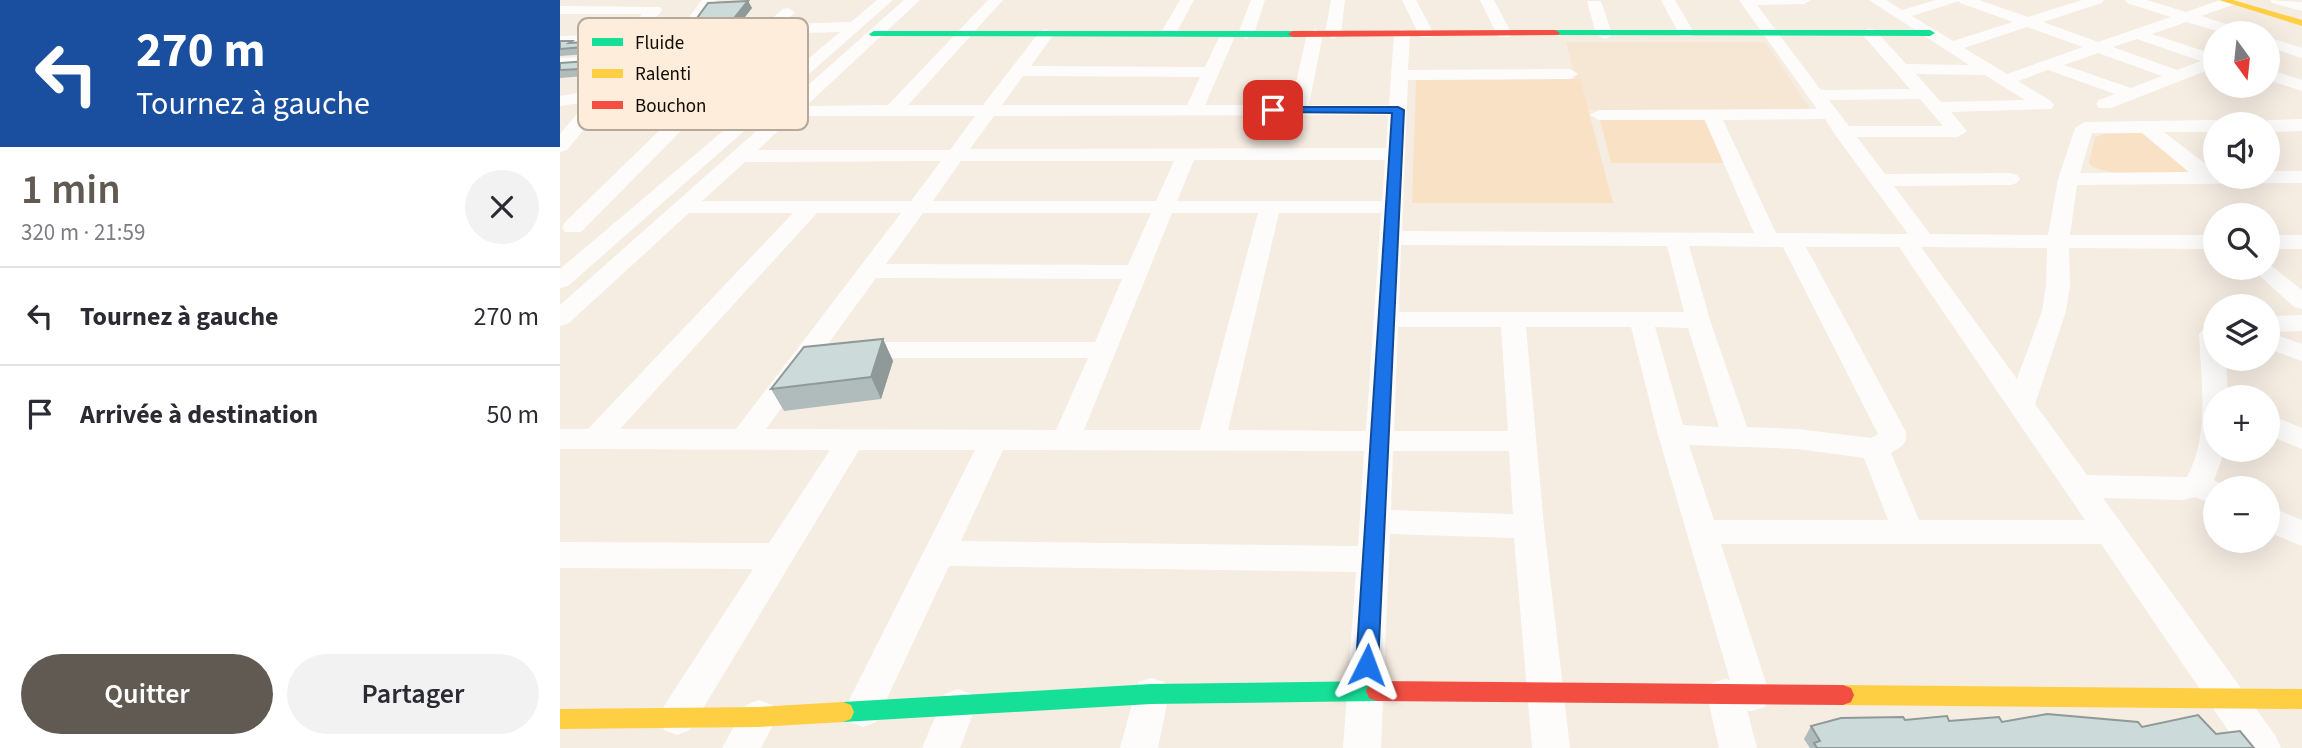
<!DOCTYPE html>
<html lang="fr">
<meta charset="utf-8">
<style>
:root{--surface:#fff;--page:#f2f2f3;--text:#2b2b33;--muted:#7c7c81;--line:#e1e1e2;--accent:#605a52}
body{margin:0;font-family:"Source Sans 3",sans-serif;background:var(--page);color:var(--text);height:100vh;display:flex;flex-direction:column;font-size:26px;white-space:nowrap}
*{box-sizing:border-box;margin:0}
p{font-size:23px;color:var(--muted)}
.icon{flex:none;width:38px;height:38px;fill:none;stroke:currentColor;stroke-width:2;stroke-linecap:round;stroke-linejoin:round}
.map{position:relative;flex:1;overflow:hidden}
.sheet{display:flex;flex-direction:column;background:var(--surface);width:560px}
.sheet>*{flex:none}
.hud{background:#1a4fa0;color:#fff;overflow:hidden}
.needle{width:46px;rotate:165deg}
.buttons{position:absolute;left:1643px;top:21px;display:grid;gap:14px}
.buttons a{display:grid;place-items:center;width:77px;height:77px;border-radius:50%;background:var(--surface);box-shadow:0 7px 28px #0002;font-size:35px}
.pin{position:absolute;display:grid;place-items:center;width:60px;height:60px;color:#fff;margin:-30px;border-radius:14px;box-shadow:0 4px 10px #0006}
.me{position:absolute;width:77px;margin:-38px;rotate:3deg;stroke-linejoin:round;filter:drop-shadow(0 0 5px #0008)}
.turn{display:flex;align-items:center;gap:24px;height:147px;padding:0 21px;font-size:32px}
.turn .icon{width:91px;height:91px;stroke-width:2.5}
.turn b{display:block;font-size:49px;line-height:60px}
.round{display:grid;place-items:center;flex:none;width:74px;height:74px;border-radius:37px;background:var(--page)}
.headline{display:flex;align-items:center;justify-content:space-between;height:119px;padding:0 21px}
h1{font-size:42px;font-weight:600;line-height:52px;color:var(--accent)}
.button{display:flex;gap:14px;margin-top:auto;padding:14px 21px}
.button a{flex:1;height:80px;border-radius:42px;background:var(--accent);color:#fff;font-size:28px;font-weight:600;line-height:80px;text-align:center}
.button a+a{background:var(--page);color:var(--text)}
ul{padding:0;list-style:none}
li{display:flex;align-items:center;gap:21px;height:98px;padding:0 21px;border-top:2px solid var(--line)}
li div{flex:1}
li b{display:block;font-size:26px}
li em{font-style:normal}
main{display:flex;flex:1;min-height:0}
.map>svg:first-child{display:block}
</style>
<main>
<section class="sheet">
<div class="hud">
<div class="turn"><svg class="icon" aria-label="left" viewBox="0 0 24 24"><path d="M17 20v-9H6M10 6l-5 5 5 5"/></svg><div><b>270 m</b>Tournez à gauche</div></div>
</div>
<div class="headline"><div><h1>1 min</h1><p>320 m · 21:59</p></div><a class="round"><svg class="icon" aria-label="close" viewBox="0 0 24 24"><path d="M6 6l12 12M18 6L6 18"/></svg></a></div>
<ul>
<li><svg class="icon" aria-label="left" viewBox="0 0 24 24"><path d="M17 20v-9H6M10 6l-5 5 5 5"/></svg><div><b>Tournez à gauche</b></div><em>270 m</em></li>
<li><svg class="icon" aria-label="arrive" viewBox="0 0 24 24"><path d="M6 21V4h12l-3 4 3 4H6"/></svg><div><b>Arrivée à destination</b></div><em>50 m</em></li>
</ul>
<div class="button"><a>Quitter</a><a>Partager</a></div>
</section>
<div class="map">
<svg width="1742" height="748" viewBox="0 0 1742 748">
<rect width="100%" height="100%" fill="#f5ece2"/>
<path fill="#f6e6d4" d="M1006,42H1205L1250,109L1024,110Z"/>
<path fill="#f9e1c6" d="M1020,79L1053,203H852L856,80Z
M1040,120H1144L1164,163H1051Z
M1578,133H1583L1630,170L1624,172C1602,172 1543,179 1529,163L1535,137L1544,134Z"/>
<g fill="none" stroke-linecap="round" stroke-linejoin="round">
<path fill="#fefcfb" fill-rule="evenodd" d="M142,0H157L120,51L178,47L223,9L228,8L235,12L223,24L291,22L317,0H333L8,286L0,288V269L280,32L212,34L188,55L116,136L21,232H5L2,227L5,222L102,128L168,58L78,63L7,150L0,152V134L27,102L0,106V96L37,90L60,64L0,68V58L41,56L53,43L0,46V36L63,34L82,14H0V6L100,7L102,10L100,13L61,54L102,52Z
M344,0H360L246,106L328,105L428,0H443L348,105H423L480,31L486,29L494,34L471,66L645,67L662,31H674L676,34L645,105H731L747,34L755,29L763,34L749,105H829L834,34L842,29L850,34L848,70L1010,69L1018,74L1010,79L848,80L842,231L1194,233L1145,120H1039L1030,115L1039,110L1257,109L1179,0H1251L1244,4L1197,5L1261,90L1350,89L1301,33L1309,28L1315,30L1346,64L1409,65L1309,0H1326L1342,10L1376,0H1419L1468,17L1522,0H1544L1542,3L1483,22L1538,42L1611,17L1567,3L1565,0H1587L1626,12L1660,0H1674L1673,5L1641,16L1685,30L1687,33H1664L1626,22L1592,34L1656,55V67L1551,108H1539L1536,104L1539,100L1555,94L1488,70L1458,81L1491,101L1494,105L1491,109L1391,112L1407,131L1398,137H1297L1325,174L1450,173L1457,175L1460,179L1457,183L1450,185L1334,186L1370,234L1488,235L1498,179L1515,128L1524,122L1656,120L1664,124H1656V132H1604L1656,172V177H1708V171H1742V183L1517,185L1510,235H1656V249L1509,248L1510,286L1506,311L1475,404L1527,475L1627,477C1650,436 1641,379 1639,334L1647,325L1656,322V359H1666L1668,397H1656V450H1665L1654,480L1668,488H1656V505L1635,497L1623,500L1543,498L1715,735L1721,748H1680L1541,544H1161L1210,695L1205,707L1192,711L1187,710L1197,748H1159L1147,695L1152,683L1165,679L1170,680L1098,435L1071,327H966L984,526L1010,748H972L954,538L830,534L821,748H783L796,572L389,566L316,722L303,727L290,722L285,710L290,698L415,450H299L130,730L117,735L104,730L99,718L104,706L193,569L0,568V542L209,543L270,450L0,449V429H28L233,213H129L9,323L0,326V305ZM1399,1L1400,3L1453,22L1393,41L1352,16ZM1467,27L1523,47L1447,74L1404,48ZM1577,39L1641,61L1617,70L1553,47ZM1538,53L1602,76L1571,88L1504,65ZM1356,74L1425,75L1465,100L1381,102ZM463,76L640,77L627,105H442ZM1360,99L1383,126H1289L1269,100ZM828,115L826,148L410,149L434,116ZM234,116H415L390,150H198ZM1265,119L1276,136L1348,234L1216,233L1163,120ZM1532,133H1582L1629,172L1520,173ZM634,160H825L822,201H617ZM381,161L351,201H142L185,162ZM401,161H614L596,201H373ZM257,213H341L176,429H60ZM363,213H591L568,265L326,264ZM612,213H698L640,430H524ZM719,213H821L806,431L668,430ZM841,245L1107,246L1124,312H839ZM1129,246L1223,247L1318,434L1311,438L1238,429L1187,427L1150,320ZM1246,247H1339L1525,520H1359L1331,453C1341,447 1348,444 1346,432ZM1361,247L1487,248L1486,286L1482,311L1457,379ZM316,278L562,279L535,342H294L285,344L281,350L285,356L294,358H528L496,430L206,429ZM838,327H941L948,431H834ZM1095,327L1128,328L1159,427L1123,425ZM1129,445L1238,449L1304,458L1328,520H1154ZM443,450L804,451L798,546L401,541ZM833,451H949L953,514L831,510Z
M620,0H634L614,37H602L600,34Z
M691,0H705L694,34L686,39L678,34Z
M771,0H785L781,34L773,39L765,34Z
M842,0H856L874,34L872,37H860Z
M920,0H934L952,34L950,37H938Z
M1101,0H1115L1134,33L1132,36H1120Z
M1710,0L1742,2V11L1712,3Z
M1027,1H1041L1052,34L1050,37L1044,39L1036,34Z
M1708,37L1742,48V58L1708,47Z
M1708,69L1742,80V91L1708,80Z
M1742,119V131L1708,132V124H1700L1708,120Z
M1708,235H1742V249H1708Z
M1708,263L1742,290V309L1734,307L1691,268H1708Z
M1742,315V331L1708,332V316Z
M1708,332L1742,344V361L1708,349Z
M1708,414L1742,428V449L1708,435Z
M1708,506L1742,520V546L1708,532Z
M591,678L604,682L609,694L598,748H560L578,682Z
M398,689L411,694L416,706L400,748H362L385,694Z
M199,700L212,705L217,717L201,748H162L186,705Z"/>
<path fill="#16e098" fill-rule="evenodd" d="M995,30H1370L1375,33L1370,36L992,35L990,33Z
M314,31H733L738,34L733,37L311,36L309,34Z
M817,681L825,684L828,691L825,698L817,701L591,704L283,722L275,719L272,712L275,705L283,702L591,684Z"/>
<path fill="#ffcf43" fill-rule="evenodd" d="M1659,0H1673L1742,20V26Z
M1283,685L1742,689V709L1283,705L1275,702L1272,695L1275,688Z
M283,702L291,705L294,712L291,719L283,722L199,727L0,729V709L199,707Z"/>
<path fill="#f24e42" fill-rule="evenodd" d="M995,30L1000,33L998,35L733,37L728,34L733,31Z
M817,681L1283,685L1291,688L1294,695L1291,702L1283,705L817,701L809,698L806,691L809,684Z"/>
</g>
<path fill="#afbcbb" d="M188,1L192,8L163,45L125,48L121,40Z
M0,41L14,43L41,41L45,48L40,53L0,56Z
M30,61L34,68L25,76L0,78V63Z
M323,339L333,361L321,399L224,411L211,389Z
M1345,720L1442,722L1582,727L1656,734L1694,748H1250L1244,739L1251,726Z"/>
<path fill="#8f9998" d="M188,1L192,8L163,45L159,37Z
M41,41L45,48L40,53L36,46Z
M30,61L34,68L25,76L21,69Z
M323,339L333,361L321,399L311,377Z"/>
<path fill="#ccdbd9" stroke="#8f9998" stroke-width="2" d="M188,1L159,37L121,40L148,3Z
M0,41H12L9,43L41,41L36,46L0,49Z
M30,61L21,69L0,70V63Z
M323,339L311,377L211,389L244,347Z
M1487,714L1578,722L1582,727L1638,715L1656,734L1680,731L1694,748H1257L1254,743L1260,741L1251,726L1281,718L1343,717L1345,720L1387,716L1389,721L1439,717L1442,722Z"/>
<path fill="#1a73e8" stroke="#114b97" stroke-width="2" d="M713,107H838L844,110L818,665L815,672L807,674L800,672L796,665L832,113L709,112L707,110Z"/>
<rect x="18" y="18" width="230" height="112" rx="10" fill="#fdedda" stroke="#b6a99a" stroke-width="2"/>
<rect x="32" y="38" width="31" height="8" fill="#16e098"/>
<rect x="32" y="69" width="31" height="9" fill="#ffcf43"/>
<rect x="32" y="101" width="31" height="8" fill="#f24e42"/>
<g font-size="19" fill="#100b05">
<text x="75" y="49">Fluide</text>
<text x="75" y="80">Ralenti</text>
<text x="75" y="112">Bouchon</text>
</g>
</svg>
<div class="buttons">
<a><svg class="needle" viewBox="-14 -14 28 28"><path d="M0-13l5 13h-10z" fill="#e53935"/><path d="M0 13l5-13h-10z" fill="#7c7c81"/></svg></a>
<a><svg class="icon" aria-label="sound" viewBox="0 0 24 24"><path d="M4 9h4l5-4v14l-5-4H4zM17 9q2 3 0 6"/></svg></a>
<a><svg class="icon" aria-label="search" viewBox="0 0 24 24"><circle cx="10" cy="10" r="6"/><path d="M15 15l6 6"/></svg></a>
<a><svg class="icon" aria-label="layers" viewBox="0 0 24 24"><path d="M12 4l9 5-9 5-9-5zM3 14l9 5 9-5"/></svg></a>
<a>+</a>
<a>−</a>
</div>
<div class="pin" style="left:713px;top:110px;background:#d93025"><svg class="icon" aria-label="arrive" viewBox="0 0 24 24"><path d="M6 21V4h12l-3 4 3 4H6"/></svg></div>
<svg class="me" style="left:807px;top:665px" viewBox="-20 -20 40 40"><path d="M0-17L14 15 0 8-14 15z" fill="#1a73e8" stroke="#fff" stroke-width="4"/></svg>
</div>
</main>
